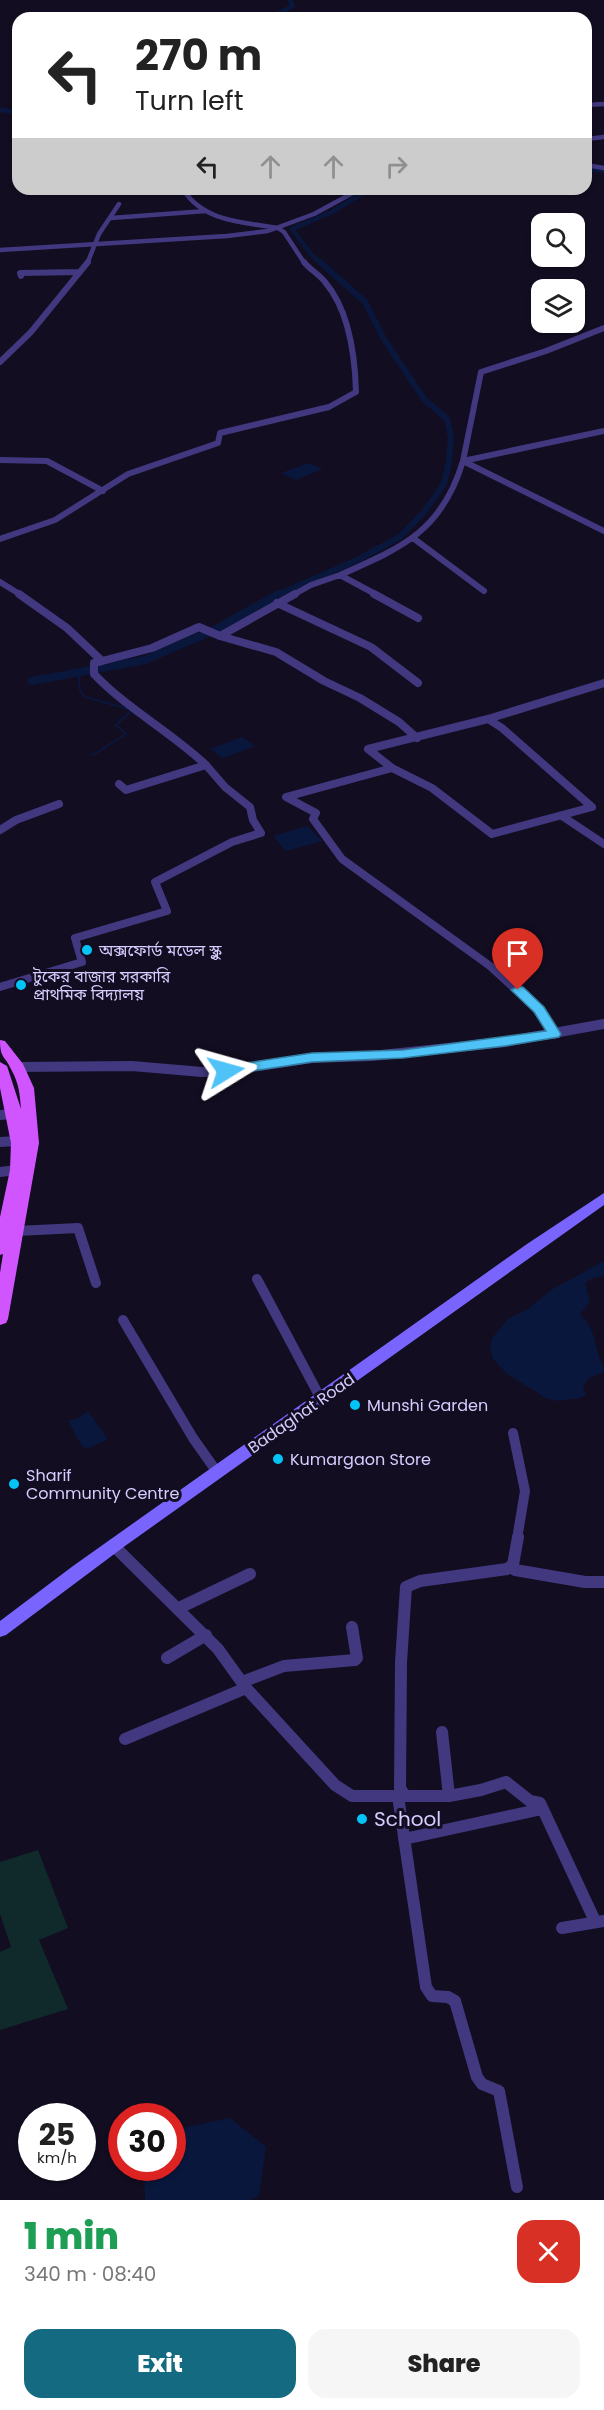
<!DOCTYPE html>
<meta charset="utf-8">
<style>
:root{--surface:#fff;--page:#f6f6f6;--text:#222;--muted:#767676;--accent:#146b81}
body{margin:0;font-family:Poppins,"Noto Sans Bengali",sans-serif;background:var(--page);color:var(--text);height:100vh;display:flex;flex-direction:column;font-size:22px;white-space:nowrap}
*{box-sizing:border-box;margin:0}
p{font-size:20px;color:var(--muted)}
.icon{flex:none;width:33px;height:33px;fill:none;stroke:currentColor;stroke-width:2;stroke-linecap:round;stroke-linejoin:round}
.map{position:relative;height:2200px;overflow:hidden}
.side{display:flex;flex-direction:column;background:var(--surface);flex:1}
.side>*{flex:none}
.top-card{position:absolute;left:12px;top:12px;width:580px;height:183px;border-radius:18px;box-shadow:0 2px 4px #0004;background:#fff;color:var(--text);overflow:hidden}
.buttons{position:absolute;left:531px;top:213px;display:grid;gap:12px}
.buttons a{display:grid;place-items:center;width:54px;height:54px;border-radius:12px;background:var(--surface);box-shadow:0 2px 4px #0004;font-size:30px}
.speed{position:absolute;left:18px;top:2103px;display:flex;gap:12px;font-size:30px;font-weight:700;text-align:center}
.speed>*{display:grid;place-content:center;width:78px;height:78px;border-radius:50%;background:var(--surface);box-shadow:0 2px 4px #0004;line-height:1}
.speed small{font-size:15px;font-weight:400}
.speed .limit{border:9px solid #d22;background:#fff;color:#111}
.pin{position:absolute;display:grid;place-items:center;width:51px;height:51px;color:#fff;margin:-62px -26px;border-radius:50% 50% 50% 0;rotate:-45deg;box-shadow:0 0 6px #0007}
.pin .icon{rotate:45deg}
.me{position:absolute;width:66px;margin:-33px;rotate:82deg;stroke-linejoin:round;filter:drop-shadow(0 0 4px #0008)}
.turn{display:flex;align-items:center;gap:21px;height:126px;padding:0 24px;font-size:27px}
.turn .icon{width:78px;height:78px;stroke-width:2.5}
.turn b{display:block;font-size:42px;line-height:51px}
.lanes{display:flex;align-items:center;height:57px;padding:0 24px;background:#0003;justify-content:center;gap:30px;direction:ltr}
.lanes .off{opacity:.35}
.round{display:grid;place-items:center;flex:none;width:63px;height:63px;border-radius:18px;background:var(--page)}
.headline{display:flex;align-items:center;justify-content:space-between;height:102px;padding:0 24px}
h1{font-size:36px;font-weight:800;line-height:45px;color:#1e9e55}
.button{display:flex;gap:12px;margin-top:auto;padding:12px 24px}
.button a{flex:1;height:69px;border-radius:18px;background:var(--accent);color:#fff;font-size:24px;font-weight:800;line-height:69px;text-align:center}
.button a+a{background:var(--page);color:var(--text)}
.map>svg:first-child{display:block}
</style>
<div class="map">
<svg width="604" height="2200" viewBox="0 0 604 2200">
<rect width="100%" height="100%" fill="#120d21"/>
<path fill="#10292a" d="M38,1850L68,1928L39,1940L68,2009L0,2030V1952L11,1947L0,1914V1862Z"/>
<path fill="#0a173d" d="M308,463L323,469L296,480L281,473Z
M242,737L255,746L223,758L210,749Z
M308,826L322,841L286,851L273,836Z
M604,1261V1276L593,1278L585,1283L590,1302L580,1314C592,1326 595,1338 598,1354C600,1362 604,1363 604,1372L588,1379L583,1387L586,1395L581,1398L557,1401L546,1398L507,1374L493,1359L490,1347L492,1338L508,1319L528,1309L551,1290Z
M88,1411L107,1438L105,1441L85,1449L78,1440L68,1420L77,1419Z
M230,2118L266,2147L259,2196L251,2200H145L144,2168H172L173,2130Z"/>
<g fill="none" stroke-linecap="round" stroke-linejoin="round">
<path stroke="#0a173d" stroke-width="2" d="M78,671L80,690L85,697L132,710L116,725L126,734L93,755"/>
<path stroke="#0a173d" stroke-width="4.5" d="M269,18L293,6L290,0
M0,110L18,112
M586,169L604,171
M322,264L311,254L292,229L332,212L370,189"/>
<path stroke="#0a173d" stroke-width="6" d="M277,595L355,561L400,537L424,512L444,484L449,462L451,437L447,419L424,399L384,339L365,302L320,262"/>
<path stroke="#0a173d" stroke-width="8" d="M32,681L145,660L214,630L279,594"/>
<path stroke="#42387f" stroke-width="4.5" d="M586,105L604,104
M586,139L604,137
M586,165L604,168
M183,189C203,222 243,222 278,228L284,232L305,264
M111,218L206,211
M0,250L227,236L268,231L314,214L360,189
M87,264L99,234L119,204"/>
<path stroke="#42387f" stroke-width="6" d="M21,276L20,273L80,272
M604,328L546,351L481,372L463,461L604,431
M0,362L31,332L88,262
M0,460L47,461L103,491
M413,538L484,591
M0,539L55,520L128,474L218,443L220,433L329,407L356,392C355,356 349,310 325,282C319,274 310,270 304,262
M340,575C403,547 442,531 463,461L604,531
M0,582L21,595
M293,595L311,585L340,575L377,595"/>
<path stroke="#42387f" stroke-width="8" d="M19,594L67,628L102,661L152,648L199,627L220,636L295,594
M374,594L418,618
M277,603L371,647L418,683
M220,636L276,652L324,681L360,698L399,722L417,738
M102,661L94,663V674C126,708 171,732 206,765L126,790L119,784
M392,768L432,788L492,834L592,807L502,728L488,719
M562,816L604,844
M0,830L16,820L59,804
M0,987L82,962L75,938L167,911L155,882L232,842L261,833L253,820L250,807L225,787L206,765
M541,1013L490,966L342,859L313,819L316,813L286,797L392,768L368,749L488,719L604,683"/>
<path stroke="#42387f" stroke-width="10" d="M540,1011L554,1034
M18,1067L132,1066L202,1072L226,1071L312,1058L372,1056L505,1042L604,1024
M0,1115L14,1114
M0,1142L18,1141
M0,1172L16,1170
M17,1231L78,1228L96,1283
M257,1279L321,1399
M123,1320L193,1438L217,1472
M513,1433L525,1491L517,1539"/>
<path stroke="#42387f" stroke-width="12" d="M113,1545L218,1649L246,1688L335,1785L352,1796H449L481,1790L506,1782L530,1801L540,1803L595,1921
M511,1566L515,1570L585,1582H604
M179,1608L250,1574
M167,1658L206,1635
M242,1682L284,1666L355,1660L357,1658L352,1627
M442,1732L449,1796
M125,1739L246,1688
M398,1796L426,1987L432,1996L448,1997L455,2001L477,2077L482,2084L499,2091L517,2187
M405,1796L400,1788L401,1662L406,1587L420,1581L507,1569L513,1565L518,1537
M404,1839L542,1809
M562,1928L604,1921"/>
<path fill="#7965fe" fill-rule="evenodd" d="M604,1193V1205L125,1546L6,1635L0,1637V1621L73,1566L527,1244Z"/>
<path fill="#d055fe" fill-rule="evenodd" d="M0,1040L5,1041L23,1064L34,1088L39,1143L8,1319L6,1323L0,1325V1273L3,1254L0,1255V1217L10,1170L11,1143L0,1088V1062L7,1066L21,1109C20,1095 19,1084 12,1071C5,1055 0,1059 0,1040Z"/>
</g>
<path fill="#4fc3f7" stroke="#337fa1" stroke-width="1.5" d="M518,986L523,987L544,1007L561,1034L559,1037L505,1046L403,1058L312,1062L226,1075L219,1071L226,1066L312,1053L403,1050L546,1031L534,1012L511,990Z"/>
<g fill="#02c4f6" stroke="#120d21" stroke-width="2">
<circle cx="87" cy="950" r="6"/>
<circle cx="21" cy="985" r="6"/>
<circle cx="355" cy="1405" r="6"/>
<circle cx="278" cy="1459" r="6"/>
<circle cx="14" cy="1484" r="6"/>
<circle cx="362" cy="1819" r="6"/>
</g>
<g text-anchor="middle" stroke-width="6" stroke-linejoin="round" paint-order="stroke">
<g font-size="16" fill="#d8cdff" stroke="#120d21" text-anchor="start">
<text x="99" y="956">অক্সফোর্ড মডেল স্কুল</text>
<text x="33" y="982">টুকের বাজার সরকারি<tspan x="33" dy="18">প্রাথমিক বিদ্যালয়</tspan></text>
<text x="367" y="1411">Munshi Garden</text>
<text x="290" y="1465">Kumargaon Store</text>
<text x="26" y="1481">Sharif<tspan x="26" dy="18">Community Centre</tspan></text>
</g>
<g font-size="16" fill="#d8cdff" stroke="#120d21">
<text transform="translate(301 1413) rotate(-35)" y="6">Badaghat Road</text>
</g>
<g font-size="20" fill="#d8cdff" stroke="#120d21" text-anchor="start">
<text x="374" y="1826">School</text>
</g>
</g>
</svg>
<div class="buttons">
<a><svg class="icon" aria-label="search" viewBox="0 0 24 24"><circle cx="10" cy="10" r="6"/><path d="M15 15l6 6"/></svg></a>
<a><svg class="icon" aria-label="layers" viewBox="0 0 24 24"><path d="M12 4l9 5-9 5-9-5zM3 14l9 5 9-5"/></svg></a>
</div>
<div class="speed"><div>25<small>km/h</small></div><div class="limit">30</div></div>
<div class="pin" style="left:518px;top:990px;background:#d93025"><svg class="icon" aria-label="arrive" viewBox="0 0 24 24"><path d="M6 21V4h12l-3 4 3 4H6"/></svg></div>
<svg class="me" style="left:226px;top:1071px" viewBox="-20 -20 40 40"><path d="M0-17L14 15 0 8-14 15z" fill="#4fc3f7" stroke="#fff" stroke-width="4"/></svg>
<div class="top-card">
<div class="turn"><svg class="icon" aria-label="left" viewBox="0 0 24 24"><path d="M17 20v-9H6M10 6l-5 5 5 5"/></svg><div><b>270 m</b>Turn left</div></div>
<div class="lanes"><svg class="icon" aria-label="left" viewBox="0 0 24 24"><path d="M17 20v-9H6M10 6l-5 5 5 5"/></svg><svg class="icon off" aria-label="ahead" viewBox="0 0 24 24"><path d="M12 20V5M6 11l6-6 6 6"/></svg><svg class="icon off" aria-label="ahead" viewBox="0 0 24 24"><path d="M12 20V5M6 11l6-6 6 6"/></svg><svg class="icon off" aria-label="right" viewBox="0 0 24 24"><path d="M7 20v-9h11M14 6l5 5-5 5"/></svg></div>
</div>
</div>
<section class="side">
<div class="headline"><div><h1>1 min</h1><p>340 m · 08:40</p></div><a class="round" style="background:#d93025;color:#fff"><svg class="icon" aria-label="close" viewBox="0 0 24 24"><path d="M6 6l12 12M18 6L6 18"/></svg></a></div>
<div class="button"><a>Exit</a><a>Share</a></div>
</section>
